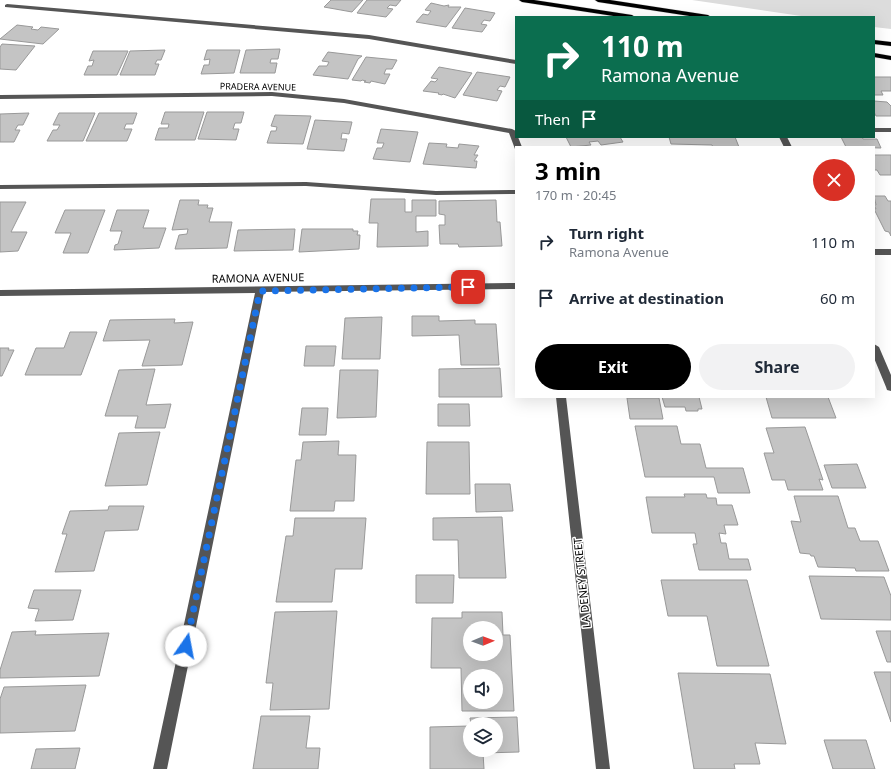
<!DOCTYPE html>
<meta charset="utf-8">
<style>
:root{--surface:#fff;--page:#f2f2f3;--text:#1f2937;--muted:#747a83;--accent:#000}
body{margin:0;font-family:"Noto Sans",sans-serif;background:var(--page);color:var(--text);height:100vh;display:flex;flex-direction:column;font-size:15px;white-space:nowrap}
*{box-sizing:border-box;margin:0}
p{font-size:13px;color:var(--muted)}
.icon{flex:none;width:22px;height:22px;fill:none;stroke:currentColor;stroke-width:2;stroke-linecap:round;stroke-linejoin:round}
.map{position:relative;flex:1;overflow:hidden}
.side{position:absolute;left:515px;top:146px;width:360px;height:252px;display:flex;flex-direction:column;background:var(--surface);border-radius:0px;box-shadow:0 4px 16px #0002}
.side>*{flex:none}
.guide{position:absolute;left:515px;top:16px;width:360px;height:122px;border-radius:0px;box-shadow:0 4px 16px #0002;background:#0b6e4f;color:#fff;overflow:hidden}
.needle{width:26px;rotate:89deg}
.tools{position:absolute;left:463px;top:621px;display:grid;gap:8px}
.tools a{display:grid;place-items:center;width:40px;height:40px;border-radius:50%;background:var(--surface);box-shadow:0 4px 16px #0002;font-size:20px}
.pin{position:absolute;display:grid;place-items:center;width:34px;height:34px;color:#fff;margin:-17px;border-radius:8px;box-shadow:0 2px 6px #0006}
.me{position:absolute;width:44px;margin:-22px;rotate:12deg;stroke-linejoin:round;filter:drop-shadow(0 0 3px #0008)}
.turn{display:flex;align-items:center;gap:14px;height:84px;padding:0 20px;font-size:18px}
.turn .icon{width:52px;height:52px;stroke-width:2.5}
.turn b{display:block;font-size:28px;line-height:34px}
.then{display:flex;align-items:center;height:38px;padding:0 20px;background:#0003;gap:8px;font-size:15px}
.round{display:grid;place-items:center;flex:none;width:42px;height:42px;border-radius:21px;background:var(--page)}
.overview{display:flex;align-items:center;justify-content:space-between;height:68px;padding:0 20px}
h1{font-size:24px;font-weight:700;line-height:30px;color:var(--accent)}
.action{display:flex;gap:8px;margin-top:auto;padding:8px 20px}
.action a{flex:1;height:46px;border-radius:24px;background:var(--accent);color:#fff;font-size:16px;font-weight:700;line-height:46px;text-align:center}
.action a+a{background:var(--page);color:var(--text)}
ul{padding:0;list-style:none}
li{display:flex;align-items:center;gap:12px;height:56px;padding:0 20px}
li div{flex:1}
li b{display:block;font-size:15px}
li em{font-style:normal}
.map>svg:first-child{display:block}
</style>
<div class="map">
<svg width="891" height="769" viewBox="0 0 891 769">
<rect width="100%" height="100%" fill="#fff"/>
<path fill="#dcdcdc" d="M692,0H891V29L874,27V17H808Z"/>
<path fill="#c4c4c4" stroke="#999" fill-rule="evenodd" d="M331,0H363L352,12L324,7Z
M367,0H401L396,6L390,5L387,8L393,9L386,17L357,13Z
M431,3L444,6L449,5L448,7H461L446,27L416,22L423,14L428,15L431,11L425,10Z
M465,8L495,13L490,21L484,20L481,24L487,25L482,32L452,28Z
M17,25L33,27L31,29L38,30L41,27L59,29L43,44L0,39Z
M2,44L35,46L16,70L0,69V47Z
M280,49L278,59H271L270,63H277L275,73H240L246,50Z
M165,50L161,60H157L155,64H159L155,75H120L130,51Z
M207,50H240L234,73L201,74L204,65H209L210,59L204,60Z
M93,51H128L117,75H84L88,66H92L94,60L89,61Z
M328,52L362,56L358,59L348,79L313,75L319,66H327L329,62L322,61Z
M366,57L397,60L392,69H386L384,74H390L385,84L371,81L370,83L364,82L366,81L362,80L361,81L352,80Z
M439,67L472,73L455,98L443,94L442,95L438,94L439,93L423,91L431,81L435,82L438,79L431,78Z
M477,72L510,77L505,87L500,86L497,90L502,91L497,101L463,95Z
M874,77H891V91H881L883,95H874Z
M874,101L887,102L891,106V116H876L874,112Z
M165,112H204L195,140H155L159,128H168L169,124H161Z
M207,112H244L241,123H235L233,129H239L236,140L198,139Z
M29,113L23,125H18L15,130H20L14,142H0V114Z
M59,113H95L83,141H47L53,130H57L60,125H53Z
M99,113H137L133,124H126L124,129H132L127,141H86Z
M275,115L311,116L303,144L267,143L271,131H276L277,127L271,126Z
M315,120L352,122L349,134L342,133L341,139H347L344,151L307,149Z
M381,129L418,132L410,162L373,159L377,148H382L384,143H377Z
M566,137H620L623,142L601,145L598,141L589,142L591,145L571,147Z
M669,137H735L739,147H713L712,145L671,144Z
M841,137H862L863,139H877L881,148L846,147Z
M429,143L447,144L446,147L458,148L459,144L479,146L474,155H478L474,161H477L476,168L423,164Z
M874,155H891V175H880L877,170H874Z
M874,196H885L888,201H891V236L889,232L885,231L874,209H876L874,205H876Z
M371,199H405V212H412V200H436V216H416V232L428,231V246L377,247L378,223H369Z
M180,200H199L198,205H208L207,208H213L209,222H232L227,248L175,249L179,235L187,234L188,229L172,230Z
M496,200L497,222H500L502,246L459,247L458,244H440L439,225H445V215L439,214V201Z
M0,202H26L11,232H27L18,251L0,252Z
M65,210H105L88,253H63L71,233H55Z
M117,210H149L143,228H166L159,248L114,250L115,245L118,244L122,231H110Z
M295,229L293,250L234,251L238,230Z
M302,229H353V231H358L357,235H360L359,249L299,252Z
M412,316H439V321L475,320V324H496L499,365H461L459,335L412,336Z
M382,317L380,359H342L345,318Z
M175,319L174,323L193,322L182,365L142,366L150,340L103,341L110,320Z
M70,332H97L81,375H25L36,348H64Z
M306,346H336L334,366H304Z
M0,348H9L8,350H14L2,376H0Z
M500,368L502,397H439V369Z
M155,369L146,405L171,404L165,428H135L138,416H105L119,370Z
M340,370H378L376,417L337,418Z
M662,397H699L702,409H698V411H686L685,407H665Z
M766,397H828L836,418H772Z
M627,398H659L663,419H630Z
M438,404H469L470,426H438Z
M302,408H328L326,435H299Z
M635,426H677L681,444H700L706,468H743L750,493H718L714,477H645Z
M805,427L823,480L819,479L823,490H788L785,480H772L764,453H774L766,428Z
M160,432L147,485L105,486L119,433Z
M339,441L338,455H356L354,501H335L334,511H290L296,460H301L303,442Z
M427,442H469L470,494H426Z
M857,464L866,488H832L824,465Z
M475,484H510L513,511L476,512Z
M684,494H706L707,498H716L717,505H732L738,525H724L726,534L719,533L721,543H726L729,559H748L751,570H699L693,544H697L695,533H652L646,497H685Z
M794,496H838L848,528H855L860,541H878L889,571H856L855,568L818,567L814,556H811L810,554L800,553L791,521L801,522Z
M109,506H144L138,530L105,531L94,571L55,572L67,534H62L70,511L108,510Z
M502,517L506,578H459L458,540H433V518Z
M295,518H366L362,569H335L332,602H276L286,536H293Z
M416,575H454L453,603H416Z
M809,576L884,577L891,596V620L821,619Z
M661,580H747L769,666H717L707,616H668Z
M34,590H81L73,620L35,621L39,609L28,608Z
M337,611L329,709L270,710L273,683H266L275,612Z
M462,612H502L503,635H510L514,711H462L461,668H431L432,618H462ZM470,628H496V654H470ZM470,676H496V702H470Z
M36,631L35,635L109,633L99,676L0,678V670L12,632Z
M876,631H891V662H887Z
M874,672H891V722Z
M678,673L770,674L786,744L755,743L760,764H734L735,769H694Z
M86,685L75,731L0,733V699L4,687Z
M261,716H310L306,748H320L318,769H253Z
M517,717L519,752L483,753L484,769H430V727L470,726V750H496V724H471L470,718Z
M824,740H866L875,769H833Z
M80,748L75,769H31L36,749Z"/>
<g fill="none" stroke-linecap="round" stroke-linejoin="round">
<g stroke="#dbdbdb" stroke-width="1">
<path id="major" d="M519,0H534L632,15L635,17H620L522,2Z
M595,0H610L708,15L711,17H696L598,2Z
M874,40L891,42V46L874,44Z
M874,53L891,56V60L874,57Z"/>
</g>
<path fill="#555" fill-rule="evenodd" d="M7,4L369,35L516,60V64L369,39L5,7V5Z
M272,92L344,99L512,129L516,131V137H518L522,147H516L515,149L509,133L344,103L272,96L0,99V95Z
M874,128H891V132H874Z
M779,137H787L792,147H784Z
M306,182L436,191L516,190V194L436,195L306,186L0,189V185Z
M874,249H891V255H874Z
M516,283V289L264,292L167,769H153L255,293L0,296V290Z
M874,344L879,347L891,375V391L887,390L886,387L874,358Z
M556,397H566L610,769H596Z"/>
<use href="#major" fill="#000" fill-rule="evenodd"/>
</g>
<g fill="none" stroke-linecap="round" stroke-linejoin="round">
<path stroke="#1a73e8" stroke-width="7" stroke-dasharray="0 12.6" d="M186,646L260,291L468,287"/>
</g>
<g text-anchor="middle" stroke-width="3" stroke-linejoin="round" paint-order="stroke">
<g font-size="9" fill="#000" stroke="#fff">
<text transform="translate(258 87) rotate(1)" y="3">PRADERA AVENUE</text>
</g>
<g font-size="11" fill="#000" stroke="#fff">
<text transform="translate(258 278) rotate(-1)" y="4">RAMONA AVENUE</text>
<text transform="translate(582 583) rotate(-96)" y="4">LA DENEY STREET</text>
</g>
</g>
</svg>
<div class="tools">
<a><svg class="needle" viewBox="-14 -14 28 28"><path d="M0-13l5 13h-10z" fill="#e53935"/><path d="M0 13l5-13h-10z" fill="#747a83"/></svg></a>
<a><svg class="icon" aria-label="sound" viewBox="0 0 24 24"><path d="M4 9h4l5-4v14l-5-4H4zM17 9q2 3 0 6"/></svg></a>
<a><svg class="icon" aria-label="layers" viewBox="0 0 24 24"><path d="M12 4l9 5-9 5-9-5zM3 14l9 5 9-5"/></svg></a>
</div>
<div class="pin" style="left:468px;top:287px;background:#d93025"><svg class="icon" aria-label="arrive" viewBox="0 0 24 24"><path d="M6 21V4h12l-3 4 3 4H6"/></svg></div>
<svg class="me" style="left:186px;top:646px" viewBox="-20 -20 40 40"><circle r="19" fill="#fff"/><path d="M0-13L10 11 0 6-10 11z" fill="#1a73e8"/></svg>
<div class="guide">
<div class="turn"><svg class="icon" aria-label="right" viewBox="0 0 24 24"><path d="M7 20v-9h11M14 6l5 5-5 5"/></svg><div><b>110 m</b>Ramona Avenue</div></div>
<div class="then">Then<svg class="icon" aria-label="arrive" viewBox="0 0 24 24"><path d="M6 21V4h12l-3 4 3 4H6"/></svg></div>
</div>
<section class="side">
<div class="overview"><div><h1>3 min</h1><p>170 m · 20:45</p></div><a class="round" style="background:#d93025;color:#fff"><svg class="icon" aria-label="close" viewBox="0 0 24 24"><path d="M6 6l12 12M18 6L6 18"/></svg></a></div>
<ul>
<li><svg class="icon" aria-label="right" viewBox="0 0 24 24"><path d="M7 20v-9h11M14 6l5 5-5 5"/></svg><div><b>Turn right</b><p>Ramona Avenue</p></div><em>110 m</em></li>
<li><svg class="icon" aria-label="arrive" viewBox="0 0 24 24"><path d="M6 21V4h12l-3 4 3 4H6"/></svg><div><b>Arrive at destination</b></div><em>60 m</em></li>
</ul>
<div class="action"><a>Exit</a><a>Share</a></div>
</section>
</div>
